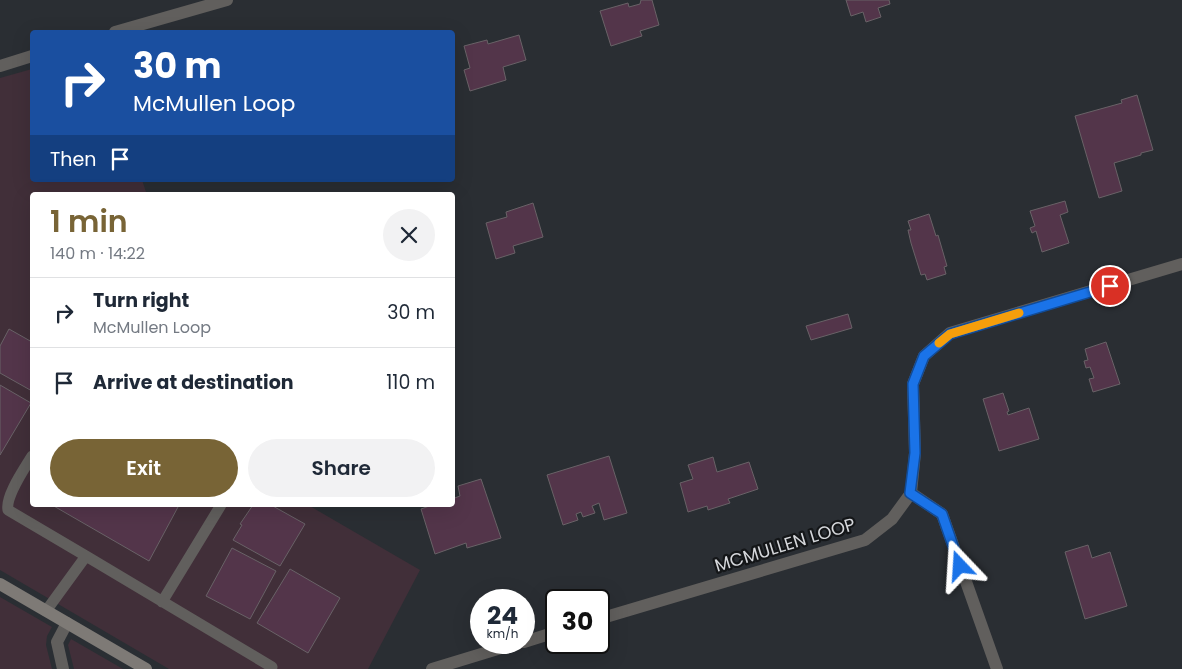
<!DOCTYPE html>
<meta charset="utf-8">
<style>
:root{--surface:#fff;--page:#f2f2f3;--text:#1f2937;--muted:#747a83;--line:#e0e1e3;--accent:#786436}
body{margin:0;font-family:Poppins,sans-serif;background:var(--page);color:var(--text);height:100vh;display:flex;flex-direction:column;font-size:19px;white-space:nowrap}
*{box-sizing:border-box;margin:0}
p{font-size:16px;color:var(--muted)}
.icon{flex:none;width:28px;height:28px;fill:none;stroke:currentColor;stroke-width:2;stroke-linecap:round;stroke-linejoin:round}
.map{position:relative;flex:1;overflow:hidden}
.sheet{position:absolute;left:30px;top:192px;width:425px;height:315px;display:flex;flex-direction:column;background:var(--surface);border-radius:5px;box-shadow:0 5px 20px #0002}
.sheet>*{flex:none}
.banner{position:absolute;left:30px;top:30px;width:425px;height:152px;border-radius:5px;box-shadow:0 5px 20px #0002;background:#1a4fa0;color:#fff;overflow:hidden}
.speed{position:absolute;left:470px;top:589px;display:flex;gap:10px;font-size:25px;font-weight:700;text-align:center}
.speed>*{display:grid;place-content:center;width:65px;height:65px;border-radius:50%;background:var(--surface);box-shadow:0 5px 20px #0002;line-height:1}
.speed small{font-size:12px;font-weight:400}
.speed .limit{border:2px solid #111;border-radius:8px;background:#fff;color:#111}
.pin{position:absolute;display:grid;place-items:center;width:42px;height:42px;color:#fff;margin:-21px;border:2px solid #fff;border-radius:50%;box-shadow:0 1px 5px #0007}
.me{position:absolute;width:55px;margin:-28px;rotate:340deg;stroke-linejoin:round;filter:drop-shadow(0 0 4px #0008)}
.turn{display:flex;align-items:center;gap:18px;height:105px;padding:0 20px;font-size:22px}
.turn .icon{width:65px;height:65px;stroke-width:2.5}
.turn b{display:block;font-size:35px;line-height:42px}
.then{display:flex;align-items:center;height:48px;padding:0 20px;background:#0003;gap:10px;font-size:19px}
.round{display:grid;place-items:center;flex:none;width:52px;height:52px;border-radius:26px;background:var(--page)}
.summary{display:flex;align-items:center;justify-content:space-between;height:85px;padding:0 20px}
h1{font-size:30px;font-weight:600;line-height:38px;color:var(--accent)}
.action{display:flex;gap:10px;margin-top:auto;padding:10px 20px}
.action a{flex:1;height:58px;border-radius:30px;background:var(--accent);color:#fff;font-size:20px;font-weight:600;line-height:58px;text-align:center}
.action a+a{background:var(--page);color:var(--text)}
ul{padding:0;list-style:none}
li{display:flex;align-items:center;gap:15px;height:70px;padding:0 20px;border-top:1px solid var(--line)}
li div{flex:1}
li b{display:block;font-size:19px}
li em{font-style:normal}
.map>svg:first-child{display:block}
</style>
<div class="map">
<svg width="1182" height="669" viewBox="0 0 1182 669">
<rect width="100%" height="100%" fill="#2a2e33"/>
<path fill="#412f39" d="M32,69V180H142L147,195H32V505H308L420,570L368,669H169L0,570V78Z
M0,597L52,627L47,636L46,645L52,669H0Z
M71,639L123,669H74L68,645Z"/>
<path fill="#53354a" stroke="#696267" d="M641,0H652L659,25L640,31L642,36L611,46L600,11L628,3L629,7L640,4Z
M846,0H889L890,4L878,8L881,17L866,22L863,12L851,16Z
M519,35L526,60L503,67L506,80L470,91L464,70L470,68L464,46L487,40L488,44Z
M1137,95L1153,150L1141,153V155L1114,163L1122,191L1099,198L1075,116L1122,103L1121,100Z
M1065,201L1068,212L1060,215L1069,243L1042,252L1036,231L1032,233L1030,228L1035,226L1030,211Z
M533,203L543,237L513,246L515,253L496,259L486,223L507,217L506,212Z
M929,214L936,236L938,235L947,266L944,267L946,274L927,280L925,274L921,275L911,243L908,230H911L908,221Z
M848,314L852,328L811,340L806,326Z
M9,329L32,342V391L0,373V346Z
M1106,342L1120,384L1093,392L1089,379L1094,378L1090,367L1086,368L1084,361L1088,360L1085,349Z
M0,385L31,403L0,455Z
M1003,393L1009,411L1007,412L1008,415L1029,408L1039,439L999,451L983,399Z
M609,456L627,513L604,520L599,503L592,506L595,513L583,517L581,512L576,514L578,520L563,525L547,475Z
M713,457L717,472L749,462L758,489L728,499L730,503L708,510L707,506L688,512L680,483L693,479L688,465Z
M481,479L501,538L467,548L466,543L435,554L421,509L432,505H452V499L460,496L458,486Z
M52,505H176L178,507L149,561Z
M253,505H271L305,524L280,566L233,540L242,525L240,524Z
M1088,545L1092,558L1110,552L1127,606L1085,619L1065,552Z
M232,548L276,571L250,619L206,596Z
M290,569L340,598L308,653L257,623Z"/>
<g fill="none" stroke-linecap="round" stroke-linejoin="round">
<path stroke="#615f5d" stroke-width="11" d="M32,456C25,468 5,496 8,510L86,556L46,611
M86,556L272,667
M162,602L221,505"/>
<path stroke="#615f5d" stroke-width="12" d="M911,493L942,514L997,669
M599,619L865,540L892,519L911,493L915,453L913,384L924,356L950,333L1182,264
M524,642L556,632
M63,669L57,642L67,623
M432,669L521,642"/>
<path stroke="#615f5d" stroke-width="12" d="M115,32L227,0
M0,66L32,56"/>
<path stroke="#7e7a76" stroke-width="12" d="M0,584L146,669"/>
</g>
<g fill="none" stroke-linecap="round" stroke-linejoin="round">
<g stroke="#114b97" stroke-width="12">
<path id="route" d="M960,566L942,514L910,493L915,453L913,384L924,356L950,334L1110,286"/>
</g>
<use href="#route" stroke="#1a73e8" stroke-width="9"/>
<path stroke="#f59e0b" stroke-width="9" d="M939,343L950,334L1019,313"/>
</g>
<g text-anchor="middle" stroke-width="4.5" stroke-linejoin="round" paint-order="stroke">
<g font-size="18" fill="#d5d7db" stroke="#141618">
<text transform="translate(785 545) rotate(-17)" y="6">MCMULLEN LOOP</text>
</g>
</g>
</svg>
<div class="speed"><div>24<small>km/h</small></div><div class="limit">30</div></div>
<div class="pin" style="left:1110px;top:286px;background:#d93025"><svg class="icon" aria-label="arrive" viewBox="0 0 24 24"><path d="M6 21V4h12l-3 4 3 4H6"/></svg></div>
<svg class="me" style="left:960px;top:566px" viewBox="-20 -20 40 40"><path d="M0-17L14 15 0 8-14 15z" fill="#1a73e8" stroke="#fff" stroke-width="4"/></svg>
<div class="banner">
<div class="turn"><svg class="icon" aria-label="right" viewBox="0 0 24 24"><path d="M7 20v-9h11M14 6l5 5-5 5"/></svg><div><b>30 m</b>McMullen Loop</div></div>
<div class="then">Then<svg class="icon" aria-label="arrive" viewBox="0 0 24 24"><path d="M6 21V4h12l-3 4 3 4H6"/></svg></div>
</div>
<section class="sheet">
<div class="summary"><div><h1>1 min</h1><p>140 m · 14:22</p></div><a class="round"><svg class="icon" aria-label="close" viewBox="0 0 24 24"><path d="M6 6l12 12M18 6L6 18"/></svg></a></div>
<ul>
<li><svg class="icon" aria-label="right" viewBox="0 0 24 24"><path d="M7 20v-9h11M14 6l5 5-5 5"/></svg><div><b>Turn right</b><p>McMullen Loop</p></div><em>30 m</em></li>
<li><svg class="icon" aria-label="arrive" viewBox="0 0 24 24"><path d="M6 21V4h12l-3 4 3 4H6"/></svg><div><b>Arrive at destination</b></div><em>110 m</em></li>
</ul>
<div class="action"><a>Exit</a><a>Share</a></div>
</section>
</div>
